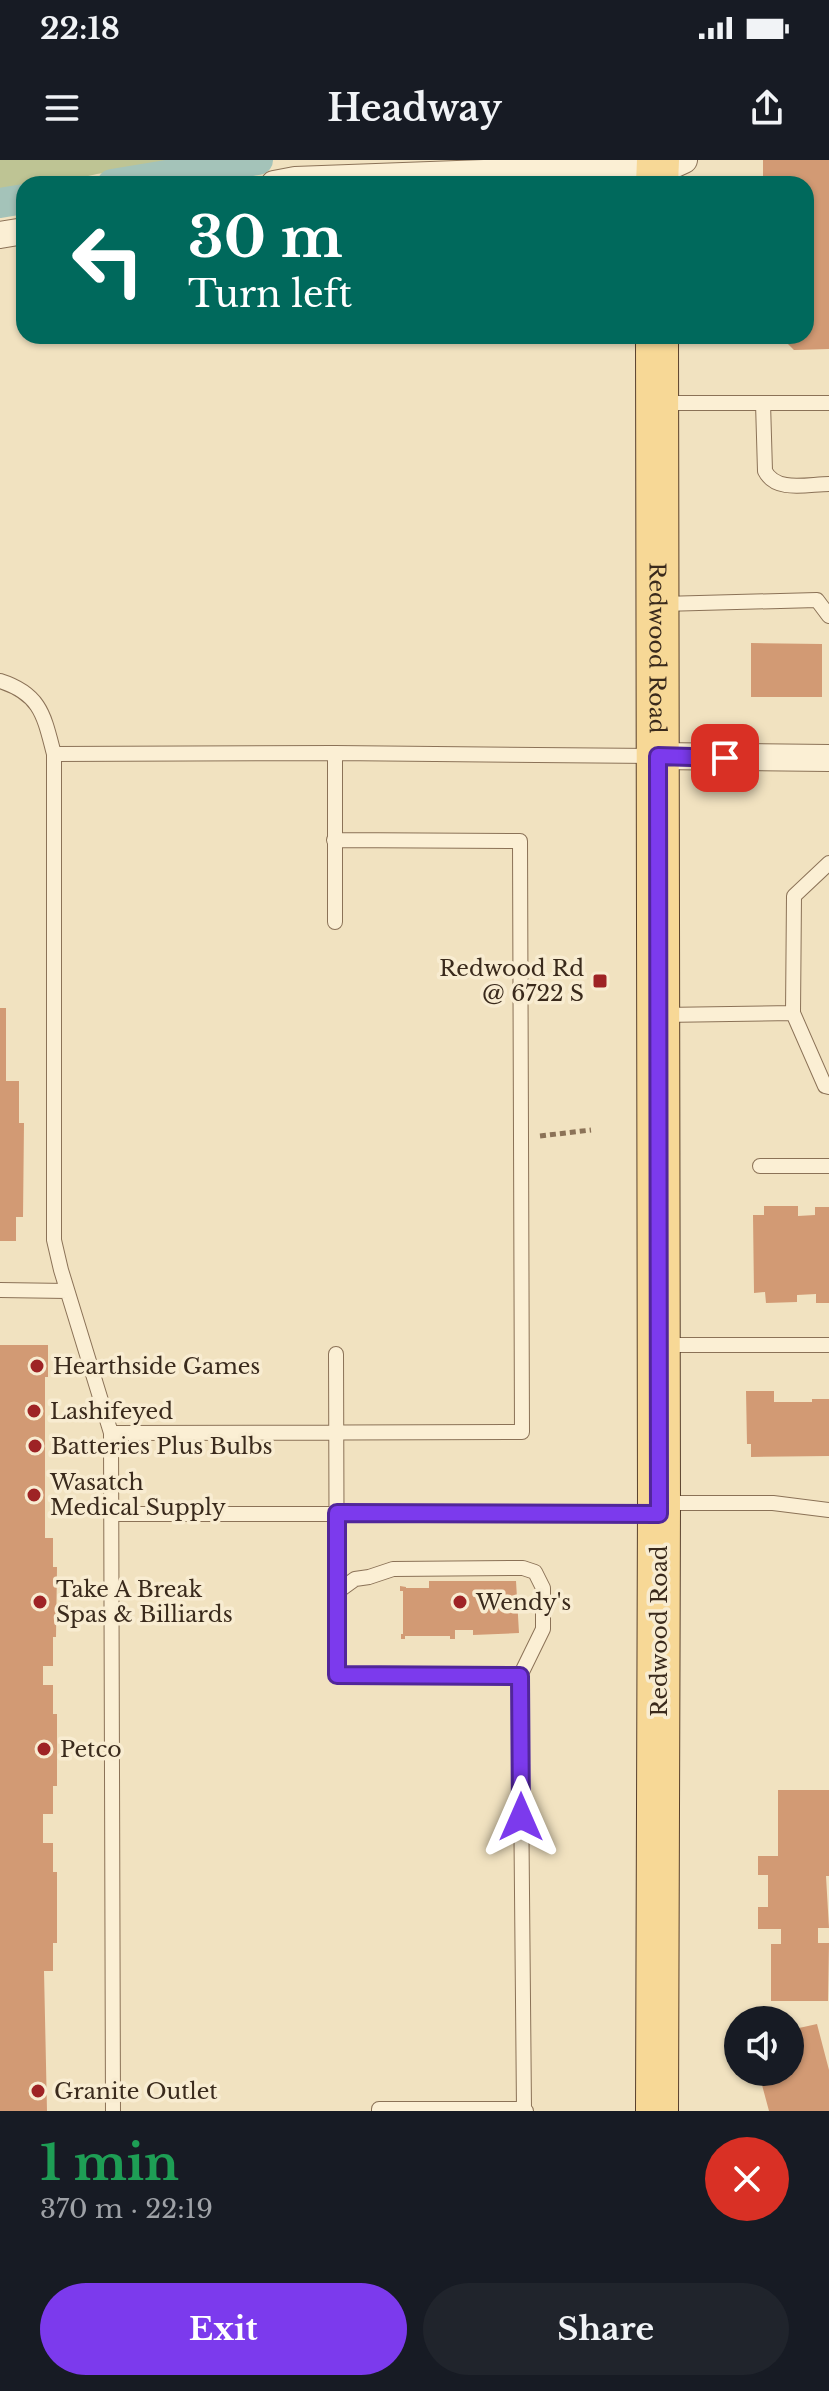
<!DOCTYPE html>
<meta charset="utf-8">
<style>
:root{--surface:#171b24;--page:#20242c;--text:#f1f3f6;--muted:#9ea1a6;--accent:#7c3aed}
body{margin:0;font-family:"Libre Baskerville",serif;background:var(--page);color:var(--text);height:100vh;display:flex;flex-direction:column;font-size:30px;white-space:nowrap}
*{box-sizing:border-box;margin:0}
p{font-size:26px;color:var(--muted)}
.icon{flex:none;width:44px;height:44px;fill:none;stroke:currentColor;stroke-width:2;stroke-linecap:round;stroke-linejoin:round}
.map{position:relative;height:1951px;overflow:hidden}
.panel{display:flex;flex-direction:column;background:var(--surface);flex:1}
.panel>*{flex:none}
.top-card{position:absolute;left:16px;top:16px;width:798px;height:168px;border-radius:24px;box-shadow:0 2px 6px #0004;background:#00695c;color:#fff;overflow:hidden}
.controls{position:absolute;left:724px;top:1846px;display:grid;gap:16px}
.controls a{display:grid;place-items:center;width:80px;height:80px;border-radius:50%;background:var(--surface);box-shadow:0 2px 6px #0004;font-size:40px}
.pin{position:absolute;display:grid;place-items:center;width:68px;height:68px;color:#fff;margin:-34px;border-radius:16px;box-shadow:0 4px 12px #0006}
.me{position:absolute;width:88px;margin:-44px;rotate:0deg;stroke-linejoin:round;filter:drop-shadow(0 0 6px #0008)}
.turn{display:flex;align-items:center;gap:28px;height:168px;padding:0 40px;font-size:36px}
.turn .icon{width:104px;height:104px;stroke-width:2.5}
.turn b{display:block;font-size:56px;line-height:68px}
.round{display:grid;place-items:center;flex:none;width:84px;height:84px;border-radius:42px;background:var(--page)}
.summary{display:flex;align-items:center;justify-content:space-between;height:136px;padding:0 40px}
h1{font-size:48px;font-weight:700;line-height:60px;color:#1e9e55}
.action{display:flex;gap:16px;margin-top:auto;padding:16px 40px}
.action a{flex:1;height:92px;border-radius:48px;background:var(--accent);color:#fff;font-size:32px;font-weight:700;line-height:92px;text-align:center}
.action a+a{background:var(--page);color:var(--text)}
.status{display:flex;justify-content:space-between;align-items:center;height:56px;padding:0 40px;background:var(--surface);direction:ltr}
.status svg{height:22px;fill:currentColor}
header{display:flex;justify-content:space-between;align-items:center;height:104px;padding:0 40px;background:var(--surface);font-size:36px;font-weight:700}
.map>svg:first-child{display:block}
</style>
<div class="status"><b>22:18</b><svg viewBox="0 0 49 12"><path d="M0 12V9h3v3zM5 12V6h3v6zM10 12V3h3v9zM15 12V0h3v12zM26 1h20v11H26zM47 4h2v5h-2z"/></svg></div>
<header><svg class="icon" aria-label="menu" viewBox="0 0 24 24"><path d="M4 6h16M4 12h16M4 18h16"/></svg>Headway<svg class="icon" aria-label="share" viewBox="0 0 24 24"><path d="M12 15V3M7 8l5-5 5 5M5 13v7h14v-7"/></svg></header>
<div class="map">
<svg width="829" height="1951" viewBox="0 0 829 1951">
<rect width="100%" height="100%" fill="#f1e2c0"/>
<path fill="#bec494" d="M0,0H188L97,14L53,24H24V31L0,37Z"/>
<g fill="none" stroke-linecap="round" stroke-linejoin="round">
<path stroke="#a4c3b9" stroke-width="30" d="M112,24L258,0
M0,43L24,39"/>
</g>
<path fill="#d29a74" d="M763,0H829V189L794,190L780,176H806V24H763Z
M751,483L822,484V537H751Z
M0,848H6V921H19V963H24L23,1057H16V1081H0Z
M764,1046H798V1056L815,1055V1047H829V1143H816V1134L797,1135V1142L766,1143L765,1132L754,1133L753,1055H764Z
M0,1185H48V1217H45V1378H53V1407H57L56,1477H53V1506H43V1525H53V1554H57V1626H53V1654H43V1683H53V1712H57V1783H53V1811H44L47,1951H0Z
M746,1231H774V1242H812V1239H829V1296L751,1297V1284H747Z
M429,1421H516L519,1473L473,1475V1470H455V1479H450V1476H405V1479H401V1474H403V1431H400V1426L406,1427V1428H429Z
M778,1630H829V1716H826L829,1768H818V1783H829L828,1841H771V1784H781V1769H758V1747H768V1715H758V1696H778Z
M817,1864L829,1910V1951H769L762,1925L767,1924L764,1912H790V1870Z"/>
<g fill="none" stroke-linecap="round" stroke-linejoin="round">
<g stroke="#8b7257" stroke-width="16">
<path id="service" d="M661,243H829
M763,243L765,311C776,333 808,324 829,324
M662,444L817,440L829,456
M0,521C41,534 44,556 54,594V1080L61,1110L111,1273L113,1951
M54,594L335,593L654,596
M335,762V593
M793,853L794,736L829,703
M662,855L793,853L825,926L829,927
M760,1006H829
M0,1130L67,1131
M663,1185H829
M336,1194L337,1515L520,1516
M111,1273L522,1272L520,681L334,680
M664,1343H773L829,1350
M112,1354H655
M337,1432L355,1419L369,1417L393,1409L523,1408L535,1412L543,1428V1469L520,1516L524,1949
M379,1951V1949H524L526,1951"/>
</g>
<g stroke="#8b7257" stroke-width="28">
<path id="minor" d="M274,24L295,20L592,9L658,12L684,0
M0,75L24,71
M658,596L829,598"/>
</g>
<g stroke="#59402c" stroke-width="44">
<g id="primary">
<path d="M657,24L658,0"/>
<path id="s1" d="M657,176L659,1343L657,1951"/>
</g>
</g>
<path stroke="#8b7257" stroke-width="5" stroke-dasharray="6 4" stroke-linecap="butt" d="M540,976L591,970"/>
<use href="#service" stroke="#fbefd4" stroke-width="14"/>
<use href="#minor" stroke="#fbefd4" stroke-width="26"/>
<use href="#primary" stroke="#f7d896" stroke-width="42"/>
</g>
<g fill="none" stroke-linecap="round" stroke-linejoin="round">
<g stroke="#51269a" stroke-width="20">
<path id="route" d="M521,1657L520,1516L337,1515V1353L659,1354L658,596L725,598"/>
</g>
<use href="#route" stroke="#7c3aed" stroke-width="14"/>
</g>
<g fill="#9e2325" stroke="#f8ecd1" stroke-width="3">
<rect x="592" y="813" width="16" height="16" rx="4"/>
<circle cx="37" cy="1206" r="8"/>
<circle cx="34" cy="1251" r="8"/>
<circle cx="35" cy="1286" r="8"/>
<circle cx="34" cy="1335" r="8"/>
<circle cx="40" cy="1442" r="8"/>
<circle cx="460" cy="1442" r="8"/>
<circle cx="44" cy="1589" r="8"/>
<circle cx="38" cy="1931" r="8"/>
</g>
<g text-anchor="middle" stroke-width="7" stroke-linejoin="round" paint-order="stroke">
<g font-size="22" fill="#3a2a1c" stroke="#f8ecd1">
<text dy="8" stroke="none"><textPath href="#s1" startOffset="312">Redwood Road</textPath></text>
<text transform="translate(659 1471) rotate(-90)" y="8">Redwood Road</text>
</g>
<g font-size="22" fill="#3a2a1c" stroke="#f8ecd1" text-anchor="start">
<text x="584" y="816" text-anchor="end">Redwood Rd<tspan x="584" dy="25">@ 6722 S</tspan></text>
<text x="53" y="1214">Hearthside Games</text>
<text x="50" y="1259">Lashifeyed</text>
<text x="51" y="1294">Batteries Plus Bulbs</text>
<text x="50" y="1330">Wasatch<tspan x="50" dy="25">Medical Supply</tspan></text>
<text x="56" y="1437">Take A Break<tspan x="56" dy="25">Spas &amp; Billiards</tspan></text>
<text x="476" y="1450">Wendy's</text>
<text x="60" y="1597">Petco</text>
<text x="54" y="1939">Granite Outlet</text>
</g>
</g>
</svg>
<div class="controls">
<a><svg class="icon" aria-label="sound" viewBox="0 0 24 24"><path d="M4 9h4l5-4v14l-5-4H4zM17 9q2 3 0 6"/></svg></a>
</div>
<div class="pin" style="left:725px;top:598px;background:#d93025"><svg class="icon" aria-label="arrive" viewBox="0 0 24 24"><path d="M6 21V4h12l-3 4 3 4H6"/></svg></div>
<svg class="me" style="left:521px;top:1657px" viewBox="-20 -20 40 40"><path d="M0-17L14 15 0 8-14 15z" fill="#7c3aed" stroke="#fff" stroke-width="4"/></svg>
<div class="top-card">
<div class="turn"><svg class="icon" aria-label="left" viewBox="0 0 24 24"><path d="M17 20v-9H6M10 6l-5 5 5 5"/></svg><div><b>30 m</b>Turn left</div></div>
</div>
</div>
<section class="panel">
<div class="summary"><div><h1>1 min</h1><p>370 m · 22:19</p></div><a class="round" style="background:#d93025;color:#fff"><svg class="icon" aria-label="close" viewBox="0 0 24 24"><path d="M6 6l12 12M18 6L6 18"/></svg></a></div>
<div class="action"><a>Exit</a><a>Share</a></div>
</section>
